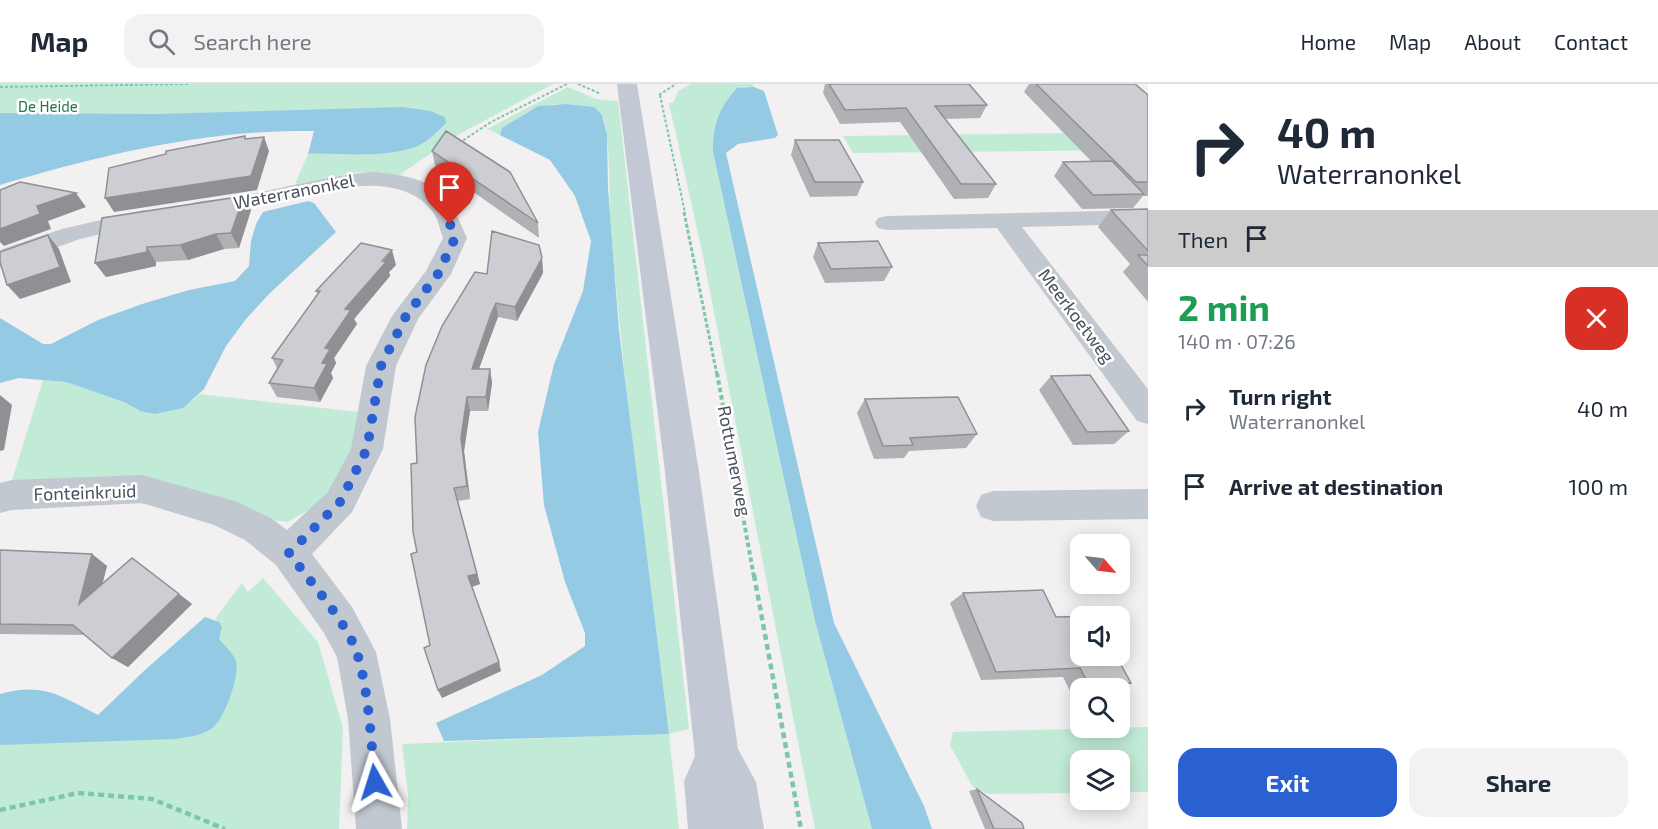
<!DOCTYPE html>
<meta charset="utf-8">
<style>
:root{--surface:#fff;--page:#f2f2f3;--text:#1f2937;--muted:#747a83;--line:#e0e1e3;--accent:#2a60d1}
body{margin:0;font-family:"Exo 2",sans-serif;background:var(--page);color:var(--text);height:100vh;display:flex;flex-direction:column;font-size:22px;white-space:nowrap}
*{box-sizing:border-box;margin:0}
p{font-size:20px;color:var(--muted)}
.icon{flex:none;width:33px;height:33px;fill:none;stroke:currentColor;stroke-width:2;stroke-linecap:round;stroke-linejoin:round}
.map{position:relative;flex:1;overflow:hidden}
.panel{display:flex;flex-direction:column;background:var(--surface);width:510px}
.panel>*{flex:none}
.top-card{background:#fff;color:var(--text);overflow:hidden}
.needle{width:39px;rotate:118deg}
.tools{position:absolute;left:1070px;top:450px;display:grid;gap:12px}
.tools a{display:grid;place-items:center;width:60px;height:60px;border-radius:12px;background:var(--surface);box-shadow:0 3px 15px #0003;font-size:30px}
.pin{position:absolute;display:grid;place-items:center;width:51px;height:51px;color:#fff;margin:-62px -26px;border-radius:50% 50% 50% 0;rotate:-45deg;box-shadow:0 0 6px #0007}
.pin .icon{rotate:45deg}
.me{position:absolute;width:66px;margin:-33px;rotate:354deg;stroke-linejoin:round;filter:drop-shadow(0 0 4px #0008)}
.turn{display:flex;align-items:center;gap:21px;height:126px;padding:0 30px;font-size:27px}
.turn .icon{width:78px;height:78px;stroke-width:2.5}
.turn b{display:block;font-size:42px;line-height:51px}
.then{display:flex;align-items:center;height:57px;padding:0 30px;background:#0003;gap:12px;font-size:22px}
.round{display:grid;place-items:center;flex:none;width:63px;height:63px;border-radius:18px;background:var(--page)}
.summary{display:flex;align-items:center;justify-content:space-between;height:102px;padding:0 30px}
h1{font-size:36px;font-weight:700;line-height:45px;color:#1e9e55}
.primary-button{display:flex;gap:12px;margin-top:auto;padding:12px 30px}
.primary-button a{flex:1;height:69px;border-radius:18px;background:var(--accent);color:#fff;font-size:24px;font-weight:700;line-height:69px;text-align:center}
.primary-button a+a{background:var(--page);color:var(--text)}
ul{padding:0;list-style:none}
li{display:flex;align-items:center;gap:18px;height:78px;padding:0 30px}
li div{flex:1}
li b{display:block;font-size:22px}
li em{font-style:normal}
header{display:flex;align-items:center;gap:36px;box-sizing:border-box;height:84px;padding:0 30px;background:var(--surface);border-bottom:2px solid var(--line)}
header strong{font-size:28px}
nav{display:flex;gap:33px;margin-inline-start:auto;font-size:21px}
.search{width:420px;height:54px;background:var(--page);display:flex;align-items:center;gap:15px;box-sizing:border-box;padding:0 21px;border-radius:18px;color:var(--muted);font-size:22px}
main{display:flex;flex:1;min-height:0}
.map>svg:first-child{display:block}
</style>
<header>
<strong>Map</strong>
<div class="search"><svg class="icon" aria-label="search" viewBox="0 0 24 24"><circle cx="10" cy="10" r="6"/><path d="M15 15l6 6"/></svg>Search here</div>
<nav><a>Home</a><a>Map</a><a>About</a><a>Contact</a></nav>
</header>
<main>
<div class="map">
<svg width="1148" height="745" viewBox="0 0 1148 745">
<rect width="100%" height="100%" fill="#f2f0f0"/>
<path fill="#c2ebd7" d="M0,0H553L456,52L401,90L392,92L358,88L295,100L308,70L364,69L446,39L0,48Z
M691,0H753L754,3H745L713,68L815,537L872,745H815L703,172L669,19L674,18L678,7Z
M568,3L596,15L618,17L689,645L669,650L679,745H407L408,710L402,660L669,649C648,481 624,313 611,144C609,122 611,44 602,31C595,19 549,18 537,23C525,28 514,38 502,44L500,51L487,45Z
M1148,48V66L853,69L843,52Z
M43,296L66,298L124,318L140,327L194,316L199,310L367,329L336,410L288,438L10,403Z
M263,494L318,558L343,644L339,745H0V648L106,642L217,536L215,535L242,499L248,508Z
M1148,643V708H1119V676H1080V709L988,710L972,702L950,661L953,648Z"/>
<path fill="#94cae4" d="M754,3L764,7L778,51L775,54L738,60L726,69L834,539L924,722L932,745H872L815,537L713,68C713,41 718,25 737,4Z
M566,20L594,23L602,31L607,50L608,104L619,247L669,650L444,657L436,639L542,591L585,562V549L565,498L544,421L538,348L554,280L583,207L591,157L575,112L550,76L500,51L502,44L538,22Z
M403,23L430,27L445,33L446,39C437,48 426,60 412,64C381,74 341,69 308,70L314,47C209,45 100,71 0,101V29L156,30Z
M308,117L314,119L336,148L270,209L246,235L226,262L204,305L183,324L155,330L140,327L124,318L66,298L19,294L0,299V234L43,260H51L98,236L142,220L189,206L235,197L249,182L251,157L256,140L263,128Z
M205,533L219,538L222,543L219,555C224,561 234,570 236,577C240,591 224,638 211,645C200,652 188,653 175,655L0,661V610C44,598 60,612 98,631L145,586Z"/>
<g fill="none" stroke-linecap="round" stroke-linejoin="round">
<path stroke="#7dc6ab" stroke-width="2" stroke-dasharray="3 2" stroke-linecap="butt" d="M578,0L601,10
M0,3L188,0
M659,11L676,0
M660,11L685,129
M459,59L491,38L567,0"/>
<path stroke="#7dc6ab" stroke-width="3" stroke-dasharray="4 2" stroke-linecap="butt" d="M684,128L717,291"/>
<path stroke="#7dc6ab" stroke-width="4" stroke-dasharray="4.5 3" stroke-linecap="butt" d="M717,289L754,493"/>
<path stroke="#7dc6ab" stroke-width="4.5" stroke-dasharray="6 4" stroke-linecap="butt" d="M754,491L801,745
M0,726L78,709L152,715L225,745"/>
<path fill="#c1c8d0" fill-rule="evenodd" d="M375,88C430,94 446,102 467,154L451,190L418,235L396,282L383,365L352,428L312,470L352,523L376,568L390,635L402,745H356L348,635L337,573L324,549L276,481L245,456L214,441L142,419L12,426L0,429V399L12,396L142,391L235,417L271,434L287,446L328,408L351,365L366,282L392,232L426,187L443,154C440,146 438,135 433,128C390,71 274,124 217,130L193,129L189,124L193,119C208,115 223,116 238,113C284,104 328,91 375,88Z
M144,126L152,128L156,133L152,138L80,155L0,184V166L8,163L62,145Z
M1148,126V140L1022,143L1148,305V340L1137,337L997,144L887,146L878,144L875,139L878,134L887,132Z
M1148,405V435L993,437L981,433L976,422L981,411L993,407Z"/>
<path fill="#c2c9d4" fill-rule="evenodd" d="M617,0H637L699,388L738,665L756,698L764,745H688L684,697L695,672L665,388Z"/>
</g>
<path fill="#b0b1b5" d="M825,0H969L987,21L980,34L945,35L996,100L988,114L954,115L900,38L840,40L823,9Z
M1029,0H1135L1148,11V112H1143L1133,124L1082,125L1054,92L1063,78L1091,77L1024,8Z
M795,56L863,98L857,112L810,113L791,71Z
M432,67L538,139L539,154L435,81Z
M1148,125V218L1123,188L1130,180L1098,143L1111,126Z
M251,126L239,164L224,165L188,176L156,178V182L106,193L95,179Z
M818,159L892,183L884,197L825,199L813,173Z
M542,174L543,189L517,237L498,233L493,244L479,285H490L492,299L488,327H470L464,367L470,415L458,417L480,500L472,503L501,587L442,614L438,606L430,561L417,468V379L487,190Z
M396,181L389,188L390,192L354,235L357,240L334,274L336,279L331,289L333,294L320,318L277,313L269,299L277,284L272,274L318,211L316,207Z
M1051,292L1129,347L1114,360L1073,361L1039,306Z
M865,315L977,350L966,364L909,367L904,374L874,375L857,329Z
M0,466L92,470L107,482L102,499L179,510L192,520L128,583L112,574L85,551L0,550Z
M963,509L1056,533L1131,599L1119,604H1080V609H1071L1063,593L981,596L950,519Z
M977,705L1024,745H985L969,707Z"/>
<path fill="#909094" d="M264,53L269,67L257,106L114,128L105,114Z
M76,109L86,123L48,137L51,145L4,162L0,158V145L37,122Z
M244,112L251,126L239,164L231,149Z
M216,150L224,165L188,176L180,161Z
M48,151L59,165L71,198L20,215L7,201Z
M147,163L156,178V182L106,193L95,179Z
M392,166L396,181L389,188L390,192L354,235L357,240L334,274L336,279L331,289L333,294L320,318L314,304L322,279L325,264L345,225Z
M542,174L543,189L517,237L515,223Z
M496,219L498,233L474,298L472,285Z
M490,285L492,299L488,327L486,313Z
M0,311L12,321L4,366L0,367Z
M467,313L470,327L464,367L470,415L467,402L461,354Z
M454,404L480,500L471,503L468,492Z
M92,470L107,482L95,530L79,520Z
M179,510L192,520L128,583L112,574Z
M499,578L501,587L442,614L438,606Z"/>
<path fill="#cdced3" stroke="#909094" stroke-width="1.5" d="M829,0H969L987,21L935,22L996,100H961L906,24L845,26Z
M1036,0H1135L1148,11V98H1136Z
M446,47L510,88L538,139L432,67Z
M245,52V55L264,53L251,92L105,114L109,84L166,70V67Z
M795,56H839L863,98H815Z
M1112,77L1144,110L1093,111L1063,78Z
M20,98L76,109L37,122L40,130L0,145V106Z
M244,112L231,149L216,150L180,161L147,163V168L95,179L102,134Z
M1148,125V167L1111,126Z
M492,147L539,161L542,174L515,223L496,219L491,230L472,285H490L486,313H467L461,354L467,402L454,404L477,490L468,492L499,578L438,606L424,564L430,561L411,470L417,468L413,448L411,380L417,379L415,333L426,281L442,242L475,188L487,190Z
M48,151L60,183L7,201L0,178V168Z
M878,157L892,183L831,185L818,159Z
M361,159L392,166L382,177L386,178L345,225L351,226L325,264L330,265L322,279L327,280L314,304L269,299L283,276L272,274L320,207H316Z
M1138,171H1148V182Z
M1090,291L1129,347L1087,348L1051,292Z
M958,313L977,350L910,354L913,361L883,362L865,315Z
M0,466L92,470L79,520L132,474L179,510L112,574L73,541L0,540Z
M1043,506L1056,533L1095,532H1080V572H1116L1131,599L1089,601L1080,584L996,588L963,509Z
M977,705L1022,739L1024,745H994Z"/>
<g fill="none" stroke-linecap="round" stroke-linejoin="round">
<path stroke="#2a60d1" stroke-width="10" stroke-dasharray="0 18" d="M375,698C371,657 369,608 357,569C347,539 309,496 289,469L340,418L367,365L381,282L406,232L438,190L455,154L450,140"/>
</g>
<g text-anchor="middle" stroke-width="5" stroke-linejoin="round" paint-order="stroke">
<g font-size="15" fill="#207655" stroke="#fff">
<text x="48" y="28">De Heide</text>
</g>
<g font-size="18" fill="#49505b" stroke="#fff">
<text transform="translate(294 108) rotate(-11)" y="6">Waterranonkel</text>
<text transform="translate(1076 232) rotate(53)" y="6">Meerkoetweg</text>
<text transform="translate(734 377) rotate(79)" y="6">Rottumerweg</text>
<text transform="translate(85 409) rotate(-2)" y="6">Fonteinkruid</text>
</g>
</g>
</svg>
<div class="tools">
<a><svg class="needle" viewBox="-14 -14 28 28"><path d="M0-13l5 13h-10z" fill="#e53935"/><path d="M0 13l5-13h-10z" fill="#747a83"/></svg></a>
<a><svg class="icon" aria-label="sound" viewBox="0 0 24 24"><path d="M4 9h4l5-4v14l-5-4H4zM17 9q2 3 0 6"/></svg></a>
<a><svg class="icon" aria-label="search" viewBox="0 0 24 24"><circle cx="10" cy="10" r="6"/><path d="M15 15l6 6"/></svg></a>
<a><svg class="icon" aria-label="layers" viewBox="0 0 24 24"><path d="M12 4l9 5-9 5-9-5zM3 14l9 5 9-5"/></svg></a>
</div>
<div class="pin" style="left:450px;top:140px;background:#d93025"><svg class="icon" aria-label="arrive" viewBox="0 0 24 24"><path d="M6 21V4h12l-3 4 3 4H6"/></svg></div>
<svg class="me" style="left:375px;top:698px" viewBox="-20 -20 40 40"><path d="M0-17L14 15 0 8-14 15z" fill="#2a60d1" stroke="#fff" stroke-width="4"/></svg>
</div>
<section class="panel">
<div class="top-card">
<div class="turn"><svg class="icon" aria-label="right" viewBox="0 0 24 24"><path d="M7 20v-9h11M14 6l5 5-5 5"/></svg><div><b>40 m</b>Waterranonkel</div></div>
<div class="then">Then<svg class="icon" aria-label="arrive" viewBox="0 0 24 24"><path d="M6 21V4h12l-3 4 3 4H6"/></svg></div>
</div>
<div class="summary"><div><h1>2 min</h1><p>140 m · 07:26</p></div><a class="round" style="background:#d93025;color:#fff"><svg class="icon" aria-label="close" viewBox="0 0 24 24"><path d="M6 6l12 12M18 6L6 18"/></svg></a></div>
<ul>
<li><svg class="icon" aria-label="right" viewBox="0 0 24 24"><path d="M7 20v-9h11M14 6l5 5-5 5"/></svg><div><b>Turn right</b><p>Waterranonkel</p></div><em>40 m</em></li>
<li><svg class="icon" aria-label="arrive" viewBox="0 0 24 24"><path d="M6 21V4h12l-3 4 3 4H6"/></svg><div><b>Arrive at destination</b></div><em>100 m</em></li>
</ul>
<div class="primary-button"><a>Exit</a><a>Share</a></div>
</section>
</main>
